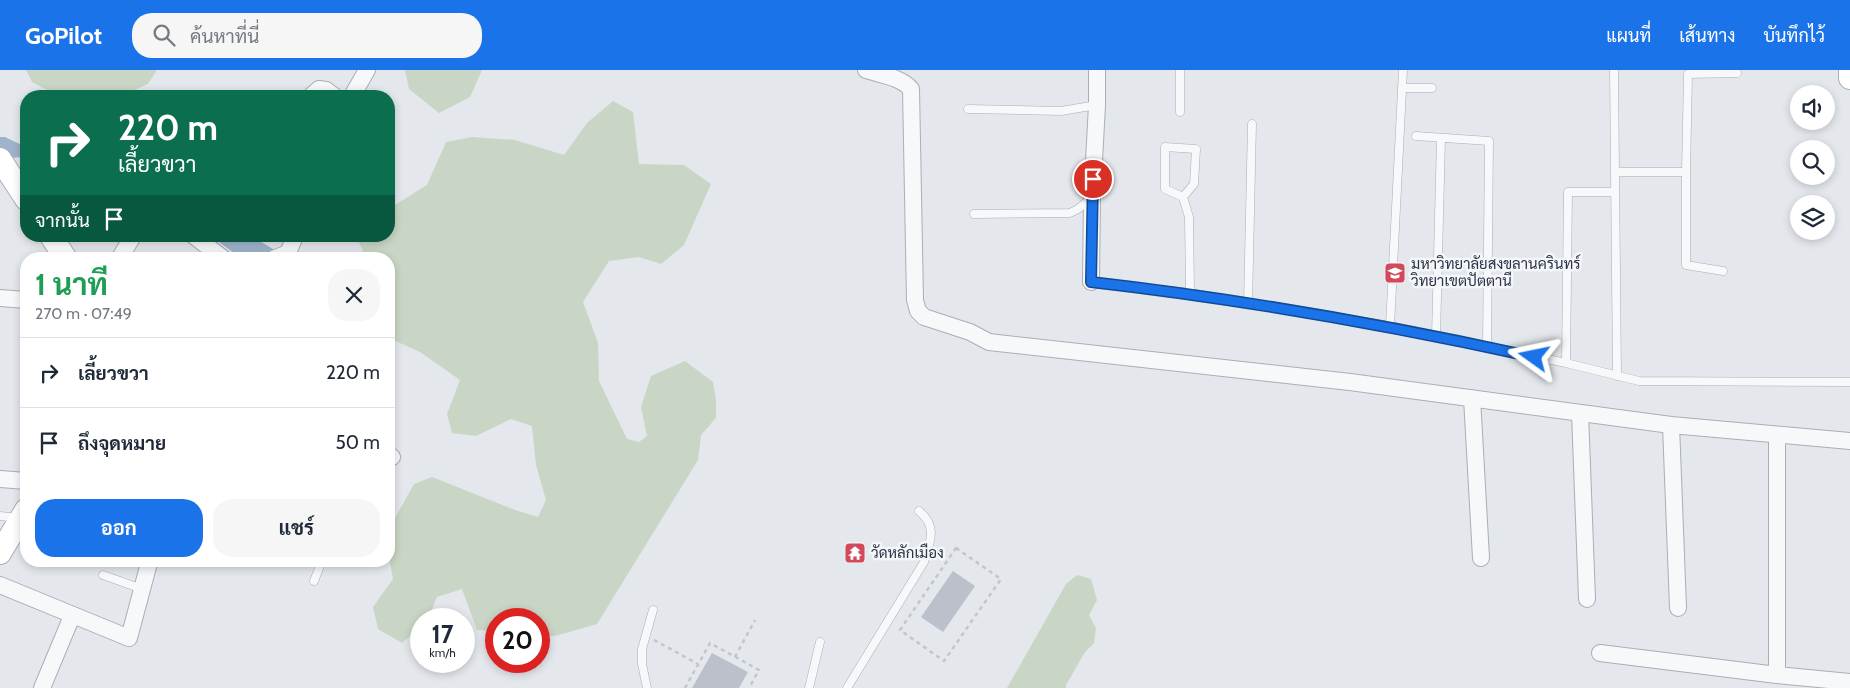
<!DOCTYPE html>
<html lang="th">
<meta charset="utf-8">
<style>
:root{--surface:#fff;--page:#f6f6f7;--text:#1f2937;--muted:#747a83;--line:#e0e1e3;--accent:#1a73e8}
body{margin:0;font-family:Cabin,Sarabun,sans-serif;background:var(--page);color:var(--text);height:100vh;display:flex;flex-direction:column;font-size:19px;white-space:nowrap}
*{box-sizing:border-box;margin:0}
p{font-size:16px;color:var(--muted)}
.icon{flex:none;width:28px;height:28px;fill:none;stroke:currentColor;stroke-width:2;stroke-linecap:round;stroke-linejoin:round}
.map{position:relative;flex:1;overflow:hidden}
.panel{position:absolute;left:20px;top:182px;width:375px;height:315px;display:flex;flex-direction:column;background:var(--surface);border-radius:20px;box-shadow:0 2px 8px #0003}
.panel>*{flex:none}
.hud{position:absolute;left:20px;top:20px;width:375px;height:152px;border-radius:20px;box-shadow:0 2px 8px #0003;background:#0b6e4f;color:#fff;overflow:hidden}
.tools{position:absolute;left:1790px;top:15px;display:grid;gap:10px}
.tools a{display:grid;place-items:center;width:45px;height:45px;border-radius:50%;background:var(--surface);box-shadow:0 2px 8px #0003;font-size:25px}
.speed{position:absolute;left:410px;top:538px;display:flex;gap:10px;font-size:25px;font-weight:700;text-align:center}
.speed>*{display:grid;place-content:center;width:65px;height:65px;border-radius:50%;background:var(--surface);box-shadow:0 2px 8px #0003;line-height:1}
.speed small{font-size:12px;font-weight:400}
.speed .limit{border:8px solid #d22;background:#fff;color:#111}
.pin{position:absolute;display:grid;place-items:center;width:42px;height:42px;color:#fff;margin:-21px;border:2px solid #fff;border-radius:50%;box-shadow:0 1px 5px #0007}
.me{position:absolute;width:55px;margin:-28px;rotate:282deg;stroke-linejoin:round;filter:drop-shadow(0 0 4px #0008)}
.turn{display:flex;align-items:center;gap:18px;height:105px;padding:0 15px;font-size:22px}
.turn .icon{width:65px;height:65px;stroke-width:2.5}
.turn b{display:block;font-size:35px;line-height:42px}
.then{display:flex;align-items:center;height:48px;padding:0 15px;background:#0003;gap:10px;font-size:19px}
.round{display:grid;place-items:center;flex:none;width:52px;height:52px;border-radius:20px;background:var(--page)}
.headline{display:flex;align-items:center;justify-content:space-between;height:85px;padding:0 15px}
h1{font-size:30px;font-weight:700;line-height:38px;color:#1e9e55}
.button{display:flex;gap:10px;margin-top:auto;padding:10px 15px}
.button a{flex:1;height:58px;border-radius:20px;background:var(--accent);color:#fff;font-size:20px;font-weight:700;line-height:58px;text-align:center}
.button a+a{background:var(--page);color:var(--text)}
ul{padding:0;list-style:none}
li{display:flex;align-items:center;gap:15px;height:70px;padding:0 15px;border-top:1px solid var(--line)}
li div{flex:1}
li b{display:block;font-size:19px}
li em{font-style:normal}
header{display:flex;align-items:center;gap:30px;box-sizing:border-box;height:70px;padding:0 25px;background:var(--accent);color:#fff}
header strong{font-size:24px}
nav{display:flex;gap:28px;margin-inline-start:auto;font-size:18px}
.search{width:350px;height:45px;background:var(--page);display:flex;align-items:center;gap:12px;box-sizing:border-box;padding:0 18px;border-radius:20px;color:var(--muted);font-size:19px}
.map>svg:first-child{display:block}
</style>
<header>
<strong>GoPilot</strong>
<div class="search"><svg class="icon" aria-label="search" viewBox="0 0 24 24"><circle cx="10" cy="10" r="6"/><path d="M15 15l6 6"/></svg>ค้นหาที่นี่</div>
<nav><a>แผนที่</a><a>เส้นทาง</a><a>บันทึกไว้</a></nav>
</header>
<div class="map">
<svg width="1850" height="618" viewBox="0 0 1850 618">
<rect width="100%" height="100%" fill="#e4e7ec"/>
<path fill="#c9d6c5" d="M26,0H157L148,14L120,26H58L32,12Z
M405,0H482L470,27L439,43L409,19Z
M613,31L633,42L639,94L684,95L711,114L684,175L661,194L639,187L609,191L583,232L598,273L599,311L627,369L639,372L647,366L641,337L651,306L685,291L713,312L716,330V348L701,365L698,390L597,554L555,566L539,565V549H496V561L477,560L462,519L437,527L428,549H421V557L402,573L378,559L373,537L393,509L389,487V459L414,414L432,407L515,440L538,447L546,430L536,395L532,356L511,349L476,366L452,363L447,344L460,310L420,282L391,269L389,266V189H361L363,181L356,166H389V134L395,135L427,115L446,72L472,67L515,70L564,85L587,53Z
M1077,505L1091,509L1097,530L1089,545L1096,558L1094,573L1085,582L1066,615V618H1007L1066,514Z"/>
<path fill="#9fb4cc" d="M0,67H5L26,77V90L22,87L0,89Z
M211,166H251L290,189H242Z"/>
<path fill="#bbc0ca" d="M953,501L975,516L943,562L921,547Z
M712,583L748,602L739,618H692Z"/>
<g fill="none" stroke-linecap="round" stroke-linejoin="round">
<g stroke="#a9aeb7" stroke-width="9">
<path id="lane" d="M1180,0V42
M1614,0L1617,306
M1402,18H1432
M968,39L1061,41L1097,35
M1416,66L1489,71L1487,277
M1615,102H1686
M1183,127L1194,114L1196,79L1165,77V119L1183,127L1189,147L1190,223
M974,144L1070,143L1078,139L1090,129
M1723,201L1686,195V102L1688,4L1737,3
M1091,212L1190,223L1390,256L1566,293L1639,311L1850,312
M1248,233L1252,54
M1390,256L1403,0
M1436,266L1441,68
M1566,293L1568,122H1615
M0,446L18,448
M103,505L142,519
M314,511L322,491
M647,618L642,594V579L653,540
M809,618L820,572
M847,618L924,492C930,472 938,456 919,441"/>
</g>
<g stroke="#a9aeb7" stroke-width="18">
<path id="street" d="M866,0C881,5 901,7 911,19L915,230L918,241L924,247L970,262L989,272L1350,312L1671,355L1850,371
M311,26L319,19L326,20L334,26
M352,26L367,0
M194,166L224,189
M119,189L133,166
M273,189L288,183L295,166
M1091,212L1092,128L1097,35V0
M0,228L26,230
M1472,328L1481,488
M1580,343L1587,529
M1671,355L1678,538
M1777,365V605
M389,385L392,387
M0,409L26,411
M0,515L129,568L149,493
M1600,583L1777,605L1850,612
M42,618L72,546"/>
</g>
<g stroke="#a9aeb7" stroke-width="24">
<path id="secondary" d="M1850,0V8
M0,89L26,129
M51,166L66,189
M0,483L26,440"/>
</g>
<path stroke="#c2c5cb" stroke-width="2.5" stroke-dasharray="4 4" stroke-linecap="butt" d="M956,478L1001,509L944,591L900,560Z
M654,570L698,594
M735,587L755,550
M685,618L710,573L759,600L749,618"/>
<use href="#lane" stroke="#f7f8fa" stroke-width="8"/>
<use href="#street" stroke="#f7f8fa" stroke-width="16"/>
<use href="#secondary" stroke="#fff" stroke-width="22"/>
</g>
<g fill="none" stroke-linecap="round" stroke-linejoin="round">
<g stroke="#114b97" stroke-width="12">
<path id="route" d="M1093,109L1091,212C1241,229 1387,255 1534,287"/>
</g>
<use href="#route" stroke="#1a73e8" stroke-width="9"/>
</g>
<defs>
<g id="university-square" transform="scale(1.125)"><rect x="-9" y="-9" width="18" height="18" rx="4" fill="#d1495b" stroke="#f4f6f9"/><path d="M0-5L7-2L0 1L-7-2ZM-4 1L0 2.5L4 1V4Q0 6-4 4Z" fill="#fff"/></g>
<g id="temple-square" transform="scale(1.125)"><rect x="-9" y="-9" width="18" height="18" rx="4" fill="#d1495b" stroke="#f4f6f9"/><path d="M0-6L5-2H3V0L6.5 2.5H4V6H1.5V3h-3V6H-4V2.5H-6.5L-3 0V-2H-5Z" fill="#fff"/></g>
</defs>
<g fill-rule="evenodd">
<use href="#university-square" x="1395" y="203"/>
<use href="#temple-square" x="855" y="483"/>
</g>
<g text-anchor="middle" stroke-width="5" stroke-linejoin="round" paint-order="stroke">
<g font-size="15" fill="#2b3445" stroke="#f4f6f9" text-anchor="start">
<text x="1411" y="199">มหาวิทยาลัยสงขลานครินทร์<tspan x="1411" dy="17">วิทยาเขตปัตตานี</tspan></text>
<text x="871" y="488">วัดหลักเมือง</text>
</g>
</g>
</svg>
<div class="tools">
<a><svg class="icon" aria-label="sound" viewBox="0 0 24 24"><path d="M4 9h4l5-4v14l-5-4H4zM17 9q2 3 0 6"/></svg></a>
<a><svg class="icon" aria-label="search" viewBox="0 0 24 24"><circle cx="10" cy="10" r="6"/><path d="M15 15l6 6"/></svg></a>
<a><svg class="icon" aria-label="layers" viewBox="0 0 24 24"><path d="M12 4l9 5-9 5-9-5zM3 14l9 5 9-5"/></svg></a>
</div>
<div class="speed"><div>17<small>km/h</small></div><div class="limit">20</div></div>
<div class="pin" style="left:1093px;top:109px;background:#d93025"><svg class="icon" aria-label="arrive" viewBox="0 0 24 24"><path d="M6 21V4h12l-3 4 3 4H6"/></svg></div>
<svg class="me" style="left:1534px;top:287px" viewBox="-20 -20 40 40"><path d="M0-17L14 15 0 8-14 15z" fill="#1a73e8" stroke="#fff" stroke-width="4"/></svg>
<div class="hud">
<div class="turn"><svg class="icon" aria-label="right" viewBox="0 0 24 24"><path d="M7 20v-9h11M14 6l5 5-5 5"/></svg><div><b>220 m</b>เลี้ยวขวา</div></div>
<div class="then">จากนั้น<svg class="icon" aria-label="arrive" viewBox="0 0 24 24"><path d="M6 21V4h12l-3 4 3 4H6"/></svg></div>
</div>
<section class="panel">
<div class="headline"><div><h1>1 นาที</h1><p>270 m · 07:49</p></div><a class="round"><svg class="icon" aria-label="close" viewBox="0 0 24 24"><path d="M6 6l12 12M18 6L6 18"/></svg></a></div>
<ul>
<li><svg class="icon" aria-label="right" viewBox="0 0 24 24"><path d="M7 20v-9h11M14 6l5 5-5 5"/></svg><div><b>เลี้ยวขวา</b></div><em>220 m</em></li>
<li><svg class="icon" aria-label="arrive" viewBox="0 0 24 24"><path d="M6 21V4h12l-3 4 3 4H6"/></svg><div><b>ถึงจุดหมาย</b></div><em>50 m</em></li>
</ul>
<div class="button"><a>ออก</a><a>แชร์</a></div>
</section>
</div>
